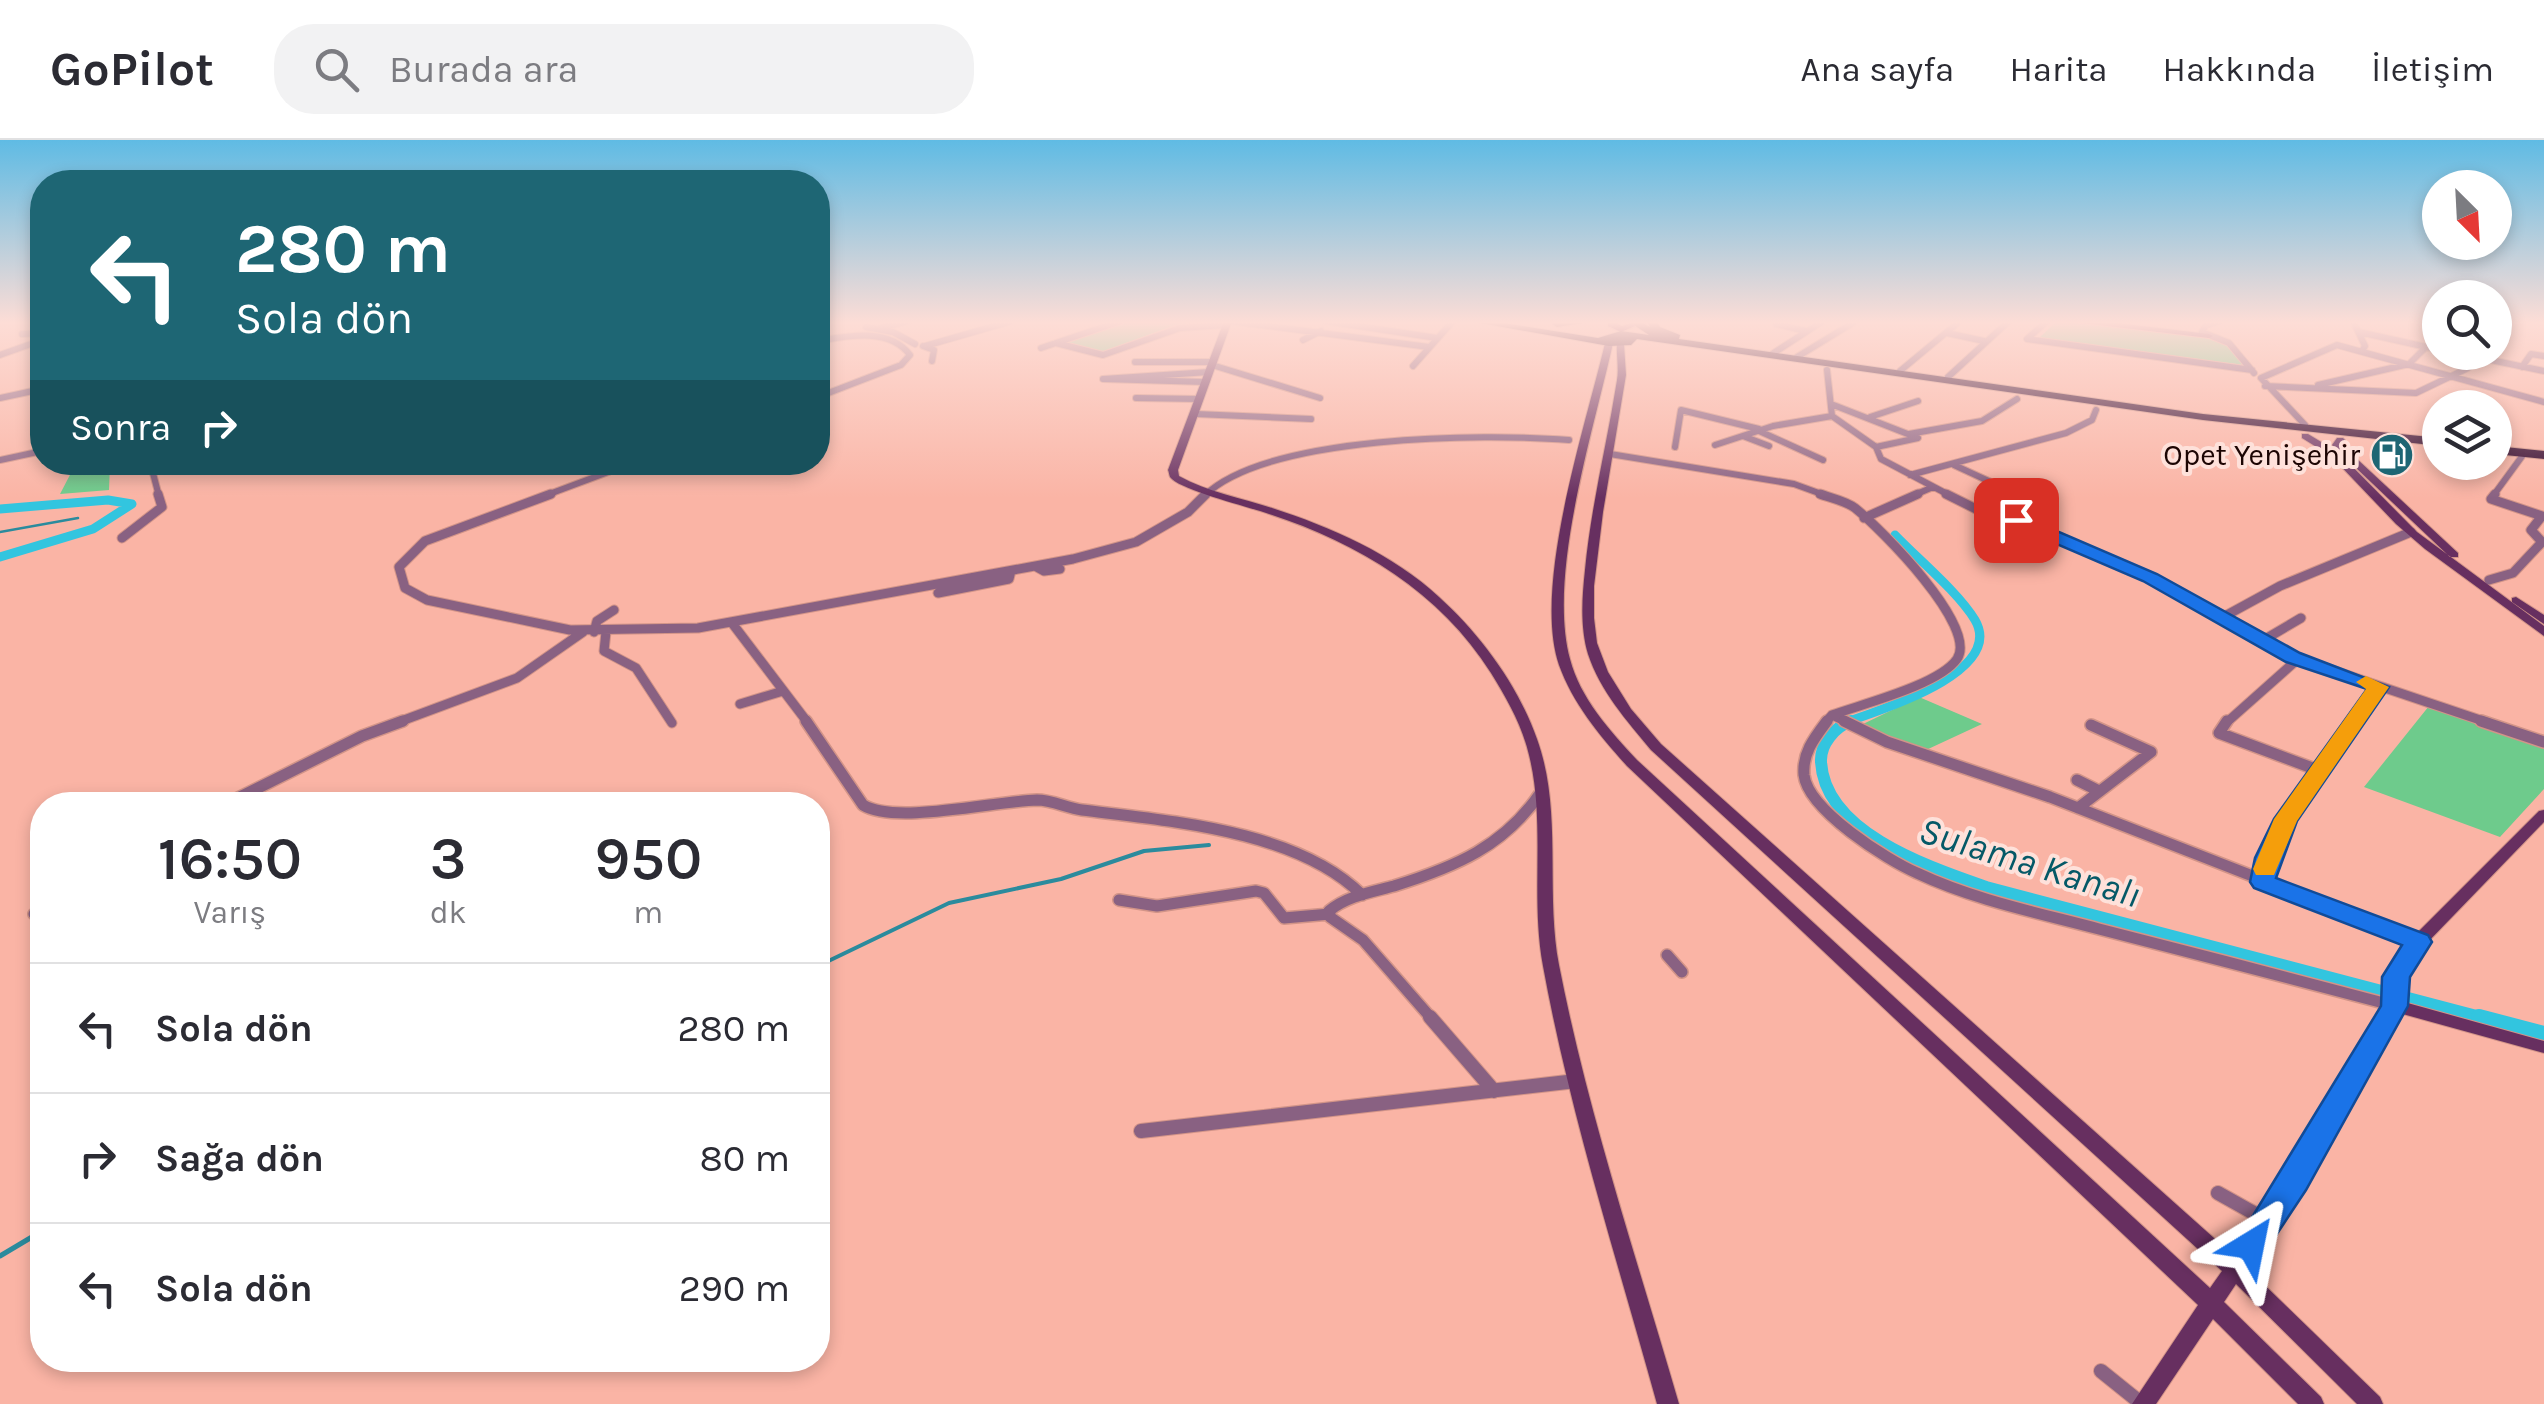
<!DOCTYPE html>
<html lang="tr">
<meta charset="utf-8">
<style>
:root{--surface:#fff;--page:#f2f2f3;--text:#2b2b33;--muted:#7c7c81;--line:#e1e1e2}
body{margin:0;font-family:Karla,sans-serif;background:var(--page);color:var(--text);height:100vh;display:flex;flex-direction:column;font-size:38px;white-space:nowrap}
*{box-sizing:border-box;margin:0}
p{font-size:32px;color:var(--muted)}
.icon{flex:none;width:55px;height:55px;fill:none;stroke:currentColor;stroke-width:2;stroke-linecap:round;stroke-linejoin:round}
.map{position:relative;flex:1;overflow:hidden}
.details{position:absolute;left:30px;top:652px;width:800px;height:580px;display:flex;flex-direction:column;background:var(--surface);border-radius:40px;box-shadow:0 5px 15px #0003}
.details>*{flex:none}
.top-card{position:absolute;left:30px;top:30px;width:800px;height:305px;border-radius:40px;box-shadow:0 5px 15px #0003;background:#1e6674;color:#fff;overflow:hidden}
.needle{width:65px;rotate:156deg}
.fabs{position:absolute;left:2422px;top:30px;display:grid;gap:20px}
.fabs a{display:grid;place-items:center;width:90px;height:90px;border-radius:50%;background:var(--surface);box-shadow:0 5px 15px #0003;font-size:50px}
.pin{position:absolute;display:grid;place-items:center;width:85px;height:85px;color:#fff;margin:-42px;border-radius:20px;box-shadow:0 5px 15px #0006}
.me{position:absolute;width:110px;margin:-55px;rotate:35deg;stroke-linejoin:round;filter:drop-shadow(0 0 8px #0008)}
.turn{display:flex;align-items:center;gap:35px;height:210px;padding:0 40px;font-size:45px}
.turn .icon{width:130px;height:130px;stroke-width:2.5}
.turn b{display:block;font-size:70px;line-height:85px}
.then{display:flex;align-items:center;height:95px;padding:0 40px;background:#0003;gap:20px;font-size:38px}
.eta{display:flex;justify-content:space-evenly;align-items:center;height:170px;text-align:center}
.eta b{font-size:60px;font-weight:600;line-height:70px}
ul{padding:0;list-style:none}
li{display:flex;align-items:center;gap:30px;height:130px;padding:0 40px;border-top:2px solid var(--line)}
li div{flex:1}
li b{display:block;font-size:38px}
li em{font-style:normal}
header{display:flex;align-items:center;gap:60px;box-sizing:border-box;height:140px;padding:0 50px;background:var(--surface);border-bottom:2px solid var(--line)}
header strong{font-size:48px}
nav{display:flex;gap:55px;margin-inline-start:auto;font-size:35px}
.search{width:700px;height:90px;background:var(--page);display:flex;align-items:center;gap:25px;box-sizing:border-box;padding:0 35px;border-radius:40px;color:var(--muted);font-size:38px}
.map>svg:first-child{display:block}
</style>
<header>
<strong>GoPilot</strong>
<div class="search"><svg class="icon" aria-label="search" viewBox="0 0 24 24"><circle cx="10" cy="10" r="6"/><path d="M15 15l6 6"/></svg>Burada ara</div>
<nav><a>Ana sayfa</a><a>Harita</a><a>Hakkında</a><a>İletişim</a></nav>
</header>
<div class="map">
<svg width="2544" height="1264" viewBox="0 0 2544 1264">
<rect width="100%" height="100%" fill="#fab4a5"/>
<path fill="#6ecb8c" d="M1129,181H1216L1175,185L1099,213L1066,203Z
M2057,181L2212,198L2223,201L2244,225L2039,198Z
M110,323L109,350L60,354L72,331Z
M1919,557L1982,584L1926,610L1861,585Z
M2429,566L2544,606V649L2500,697L2364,647Z"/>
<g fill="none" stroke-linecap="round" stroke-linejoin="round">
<path stroke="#2b8b9d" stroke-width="2.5" d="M0,392L78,378"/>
<path stroke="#2b8b9d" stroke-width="4" d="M818,826L949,763L1061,739L1144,711L1209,705"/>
<path stroke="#2b8b9d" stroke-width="5" d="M0,1116L42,1091"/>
<path stroke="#32c5df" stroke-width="9" d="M0,369L108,360L132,364L93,389L0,417
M1844,583C1877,571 2006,533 1975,480C1958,452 1918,419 1895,395"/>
<path stroke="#32c5df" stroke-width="12" d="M1851,581C1835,587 1820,604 1821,622C1825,693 1929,727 1986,747L2488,879"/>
<path stroke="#32c5df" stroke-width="16" d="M2479,877L2544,894"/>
<g stroke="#d29488" stroke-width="8">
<path id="street-far3" d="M1229,181L1429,207
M1325,181L1437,198
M1781,181L1776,184L1806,191
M2047,181L2027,199L2252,230
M2220,181L2206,185L2202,192L2229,203L2254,233
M2353,181L2365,206L2362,211
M2425,181L2428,184
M866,187L893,192L915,204
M880,188L908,181
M2359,192L2440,210
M1947,193L1984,201
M22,194L42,193
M1303,200L1321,191
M818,201C848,196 889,187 910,215L901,225L818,257
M1056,203L1103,215L1180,188L1225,185
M923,206L934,210L932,221
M925,206L1012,181
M1041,208L1121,181
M2457,213L2544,231
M1772,214L1823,181
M0,215L42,200
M1797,217L1856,181
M1135,222H1213
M1212,225L1320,258
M1413,226L1453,181
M2522,227L2531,214L2544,216
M1827,230L1832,276L1876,307L1881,319L1951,356
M1900,231L1960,181
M1948,237L2009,181
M1205,242L1103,239L1209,232
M2318,245L2409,224L2426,207
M2265,246L2416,253L2468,228L2452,212
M0,258L42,249
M1136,258L1200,259
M1831,264L1918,298L1876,307
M1196,274L1311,279
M1870,277L1918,261
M2305,285L2261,238L2337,205L2544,262
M1757,290L1823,320
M1909,294L1982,281L2017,259
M1743,296L1769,306
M1715,305L1773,286L1832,276
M1675,307L1681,270L1759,289
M1610,314L1794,344L1827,356
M0,320L42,311
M150,322L159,356
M1954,325L2021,356
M1910,335L2066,293L2092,280L2096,270
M544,356L635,322
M1204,356C1267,295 1483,293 1569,300
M1912,356L1933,347
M2493,356L2523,315"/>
</g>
<g stroke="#d29488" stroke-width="11">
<path id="street-far2" d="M551,354L425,401L399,427L405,448L427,460L570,490L698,488L1073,419L1136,402L1188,372L1206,354
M1820,354C1831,358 1846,361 1855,368C1881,389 1979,487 1957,519C1939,545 1862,564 1832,575L1825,583
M1946,354L1986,374L2016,380L2150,438L2293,517L2489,583
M2015,354L2048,369L2017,380
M1864,378L1918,354
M122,398L162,367L158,354
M1035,426L1044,431L1060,429
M2489,440L2513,433L2542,402L2531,390L2542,376L2491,359L2495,354
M938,453L1009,439L1011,431
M2225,476L2280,446L2411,392
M732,483L808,583
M594,492L597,481L614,470
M606,492L604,511L636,528L672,583
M2262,501L2301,478
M740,564L783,551
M1832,575L1849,583
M396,583L517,538L583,492
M2226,583L2298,519
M2355,583L2379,547"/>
</g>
<g stroke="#d29488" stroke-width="14">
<path id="street-far1" d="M806,581L863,665C895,685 996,661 1037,660C1052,660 1067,668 1082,670C1169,681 1297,690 1362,755
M1827,581C1815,597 1802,613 1804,635C1808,670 1887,720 1917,733C1974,760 2039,773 2099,789C2198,814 2296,840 2395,866
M1844,581L1887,602L2050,657L2419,801
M2227,581L2219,593L2323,632
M2481,581L2544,602
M2077,640L2099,651
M224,665L362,596L403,581
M2078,668L2151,612L2091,585
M2262,742L2286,684L2357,581
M1119,760L1157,766L1256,751L1264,753L1284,778L1330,774
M34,774L42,770
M1667,815L1682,832
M1432,879L1363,800L1330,777L1329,771C1347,756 1372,752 1394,746C1455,727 1505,706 1541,652"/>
</g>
<g stroke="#d29488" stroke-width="16">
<path id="street" d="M1430,877L1494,951
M1141,991L1576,941
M2218,1053L2268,1081
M2101,1231L2142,1264"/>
</g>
<g stroke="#d29488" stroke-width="2">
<path id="secondary" d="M1224,181H1232L1178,330L1179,336C1207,352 1242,358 1272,368C1331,387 1393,414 1439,457C1480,494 1518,545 1537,599C1563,671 1545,750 1559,825C1588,974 1637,1119 1679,1264H1657C1617,1119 1570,974 1543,826C1530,756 1546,683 1529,615C1522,585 1507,559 1491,533C1440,452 1358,403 1269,374C1250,367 1179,350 1170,337C1169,335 1169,332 1168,330Z
M2078,181H2100L2209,194L2213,196L2209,198L2082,183Z
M1609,201L1613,203C1594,290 1547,434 1570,519C1580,558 1610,591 1637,620L2210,1148L2222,1131L1651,610C1627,581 1600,551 1588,514C1580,487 1582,458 1585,430C1591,366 1607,304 1617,240C1619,228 1616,214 1617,202L1624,204L1626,235L1603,372L1594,446V478L1597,503L1608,532L1631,569L1661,604L2233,1115L2287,1035L2387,866L2388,837L2413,797L2539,671L2544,670V682L2425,805L2404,837V862L2544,901V913L2399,873L2301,1047L2247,1128L2380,1257L2383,1264H2357L2236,1144L2224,1162L2321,1257L2324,1264H2298L2213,1179L2156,1264H2132L2198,1165L1627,626C1600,596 1573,564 1559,525C1532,446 1586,285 1605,203Z
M2302,294H2308L2338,312L2417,392L2544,486V496L2425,409L2396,384L2331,316L2302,298Z
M2337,298H2343L2345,300L2342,305L2458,413V417H2450L2334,307L2332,305Z
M2516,457L2544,475V484L2512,462V458Z"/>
</g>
<g stroke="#d29488" stroke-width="3">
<path id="primary" d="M1611,181L1622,186L1631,183L1635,186L1621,192L1608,186V182Z"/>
</g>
<g stroke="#d29488" stroke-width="2">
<path id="highway" d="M1469,181H1491L1598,198L1621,191L1649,195L1628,181H1639L1650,187L1647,181H1657L1660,187L1680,195L1679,199L2203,274L2440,298V306L2203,280L1637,199L1631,205L1609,206Z
M1560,181H1596L1557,187L1552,184Z
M2495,306L2544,311V319L2495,314Z"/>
</g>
<use href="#street-far3" stroke="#896182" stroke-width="6"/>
<use href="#street-far2" stroke="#896182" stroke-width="9"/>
<use href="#street-far1" stroke="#896182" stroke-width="11"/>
<use href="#street" stroke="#896182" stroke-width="14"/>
<use href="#secondary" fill="#672f60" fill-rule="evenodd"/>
<use href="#primary" fill="#4e0147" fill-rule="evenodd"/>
<use href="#highway" fill="#2b0027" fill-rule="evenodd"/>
</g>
<linearGradient id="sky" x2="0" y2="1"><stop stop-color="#5fbbe4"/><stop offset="0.51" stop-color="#fdddd6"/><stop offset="1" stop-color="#fdddd6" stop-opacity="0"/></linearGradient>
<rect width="2544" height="358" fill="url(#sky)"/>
<path fill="#1a73e8" stroke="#114b97" stroke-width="2.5" d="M2010,376H2022L2157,434L2300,513L2389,547L2297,681L2276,738L2428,795L2432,802L2410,837L2408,866L2306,1050L2263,1115L2251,1119L2239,1115L2235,1105L2381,866L2382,837L2402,805L2254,748L2250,742L2255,718L2274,679L2367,549L2286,522L2143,441L2010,384Z"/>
<path fill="#f59e0b" d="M2366,536L2389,547L2297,681L2274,735H2256L2253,729L2274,679L2366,549L2356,542Z"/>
<defs>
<g id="fuel-disc" transform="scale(2.25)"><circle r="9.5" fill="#1e6674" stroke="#fee1da"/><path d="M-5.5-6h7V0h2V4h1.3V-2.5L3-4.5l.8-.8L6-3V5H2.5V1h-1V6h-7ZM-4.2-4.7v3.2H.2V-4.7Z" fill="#fff"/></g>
</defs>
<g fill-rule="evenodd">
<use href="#fuel-disc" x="2392" y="315"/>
</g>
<g text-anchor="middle" stroke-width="8" stroke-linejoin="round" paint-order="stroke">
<g font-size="30" fill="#1c0503" stroke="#fee1da" text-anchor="end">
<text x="2360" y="325">Opet Yenişehir</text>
</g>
<g font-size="38" font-style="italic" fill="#055967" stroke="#fee1da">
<text transform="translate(2030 722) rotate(17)" y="13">Sulama Kanalı</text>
</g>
</g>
</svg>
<div class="fabs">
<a><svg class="needle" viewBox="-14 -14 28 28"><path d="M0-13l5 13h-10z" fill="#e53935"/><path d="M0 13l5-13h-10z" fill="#7c7c81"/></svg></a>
<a><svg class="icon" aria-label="search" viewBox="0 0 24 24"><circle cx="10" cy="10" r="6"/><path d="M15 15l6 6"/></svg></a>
<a><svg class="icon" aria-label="layers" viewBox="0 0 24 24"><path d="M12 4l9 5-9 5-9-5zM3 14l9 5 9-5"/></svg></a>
</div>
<div class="pin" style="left:2016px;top:380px;background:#d93025"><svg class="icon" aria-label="arrive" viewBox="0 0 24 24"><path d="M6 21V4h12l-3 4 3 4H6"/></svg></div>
<svg class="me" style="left:2251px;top:1105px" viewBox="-20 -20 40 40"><path d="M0-17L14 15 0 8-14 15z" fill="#1a73e8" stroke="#fff" stroke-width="4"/></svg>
<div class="top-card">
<div class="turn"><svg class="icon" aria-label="left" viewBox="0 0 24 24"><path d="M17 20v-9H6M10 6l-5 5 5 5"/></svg><div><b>280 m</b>Sola dön</div></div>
<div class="then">Sonra<svg class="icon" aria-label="right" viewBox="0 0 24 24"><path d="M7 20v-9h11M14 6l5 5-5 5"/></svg></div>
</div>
<section class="details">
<div class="eta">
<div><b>16:50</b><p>Varış</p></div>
<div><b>3</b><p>dk</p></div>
<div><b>950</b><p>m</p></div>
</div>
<ul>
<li><svg class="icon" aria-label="left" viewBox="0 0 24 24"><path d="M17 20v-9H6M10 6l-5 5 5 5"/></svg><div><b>Sola dön</b></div><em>280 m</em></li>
<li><svg class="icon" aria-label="right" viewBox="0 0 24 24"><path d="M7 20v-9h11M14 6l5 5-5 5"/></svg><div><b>Sağa dön</b></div><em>80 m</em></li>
<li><svg class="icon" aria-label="left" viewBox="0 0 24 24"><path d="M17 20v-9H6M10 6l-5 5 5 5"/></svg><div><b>Sola dön</b></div><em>290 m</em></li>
</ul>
</section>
</div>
